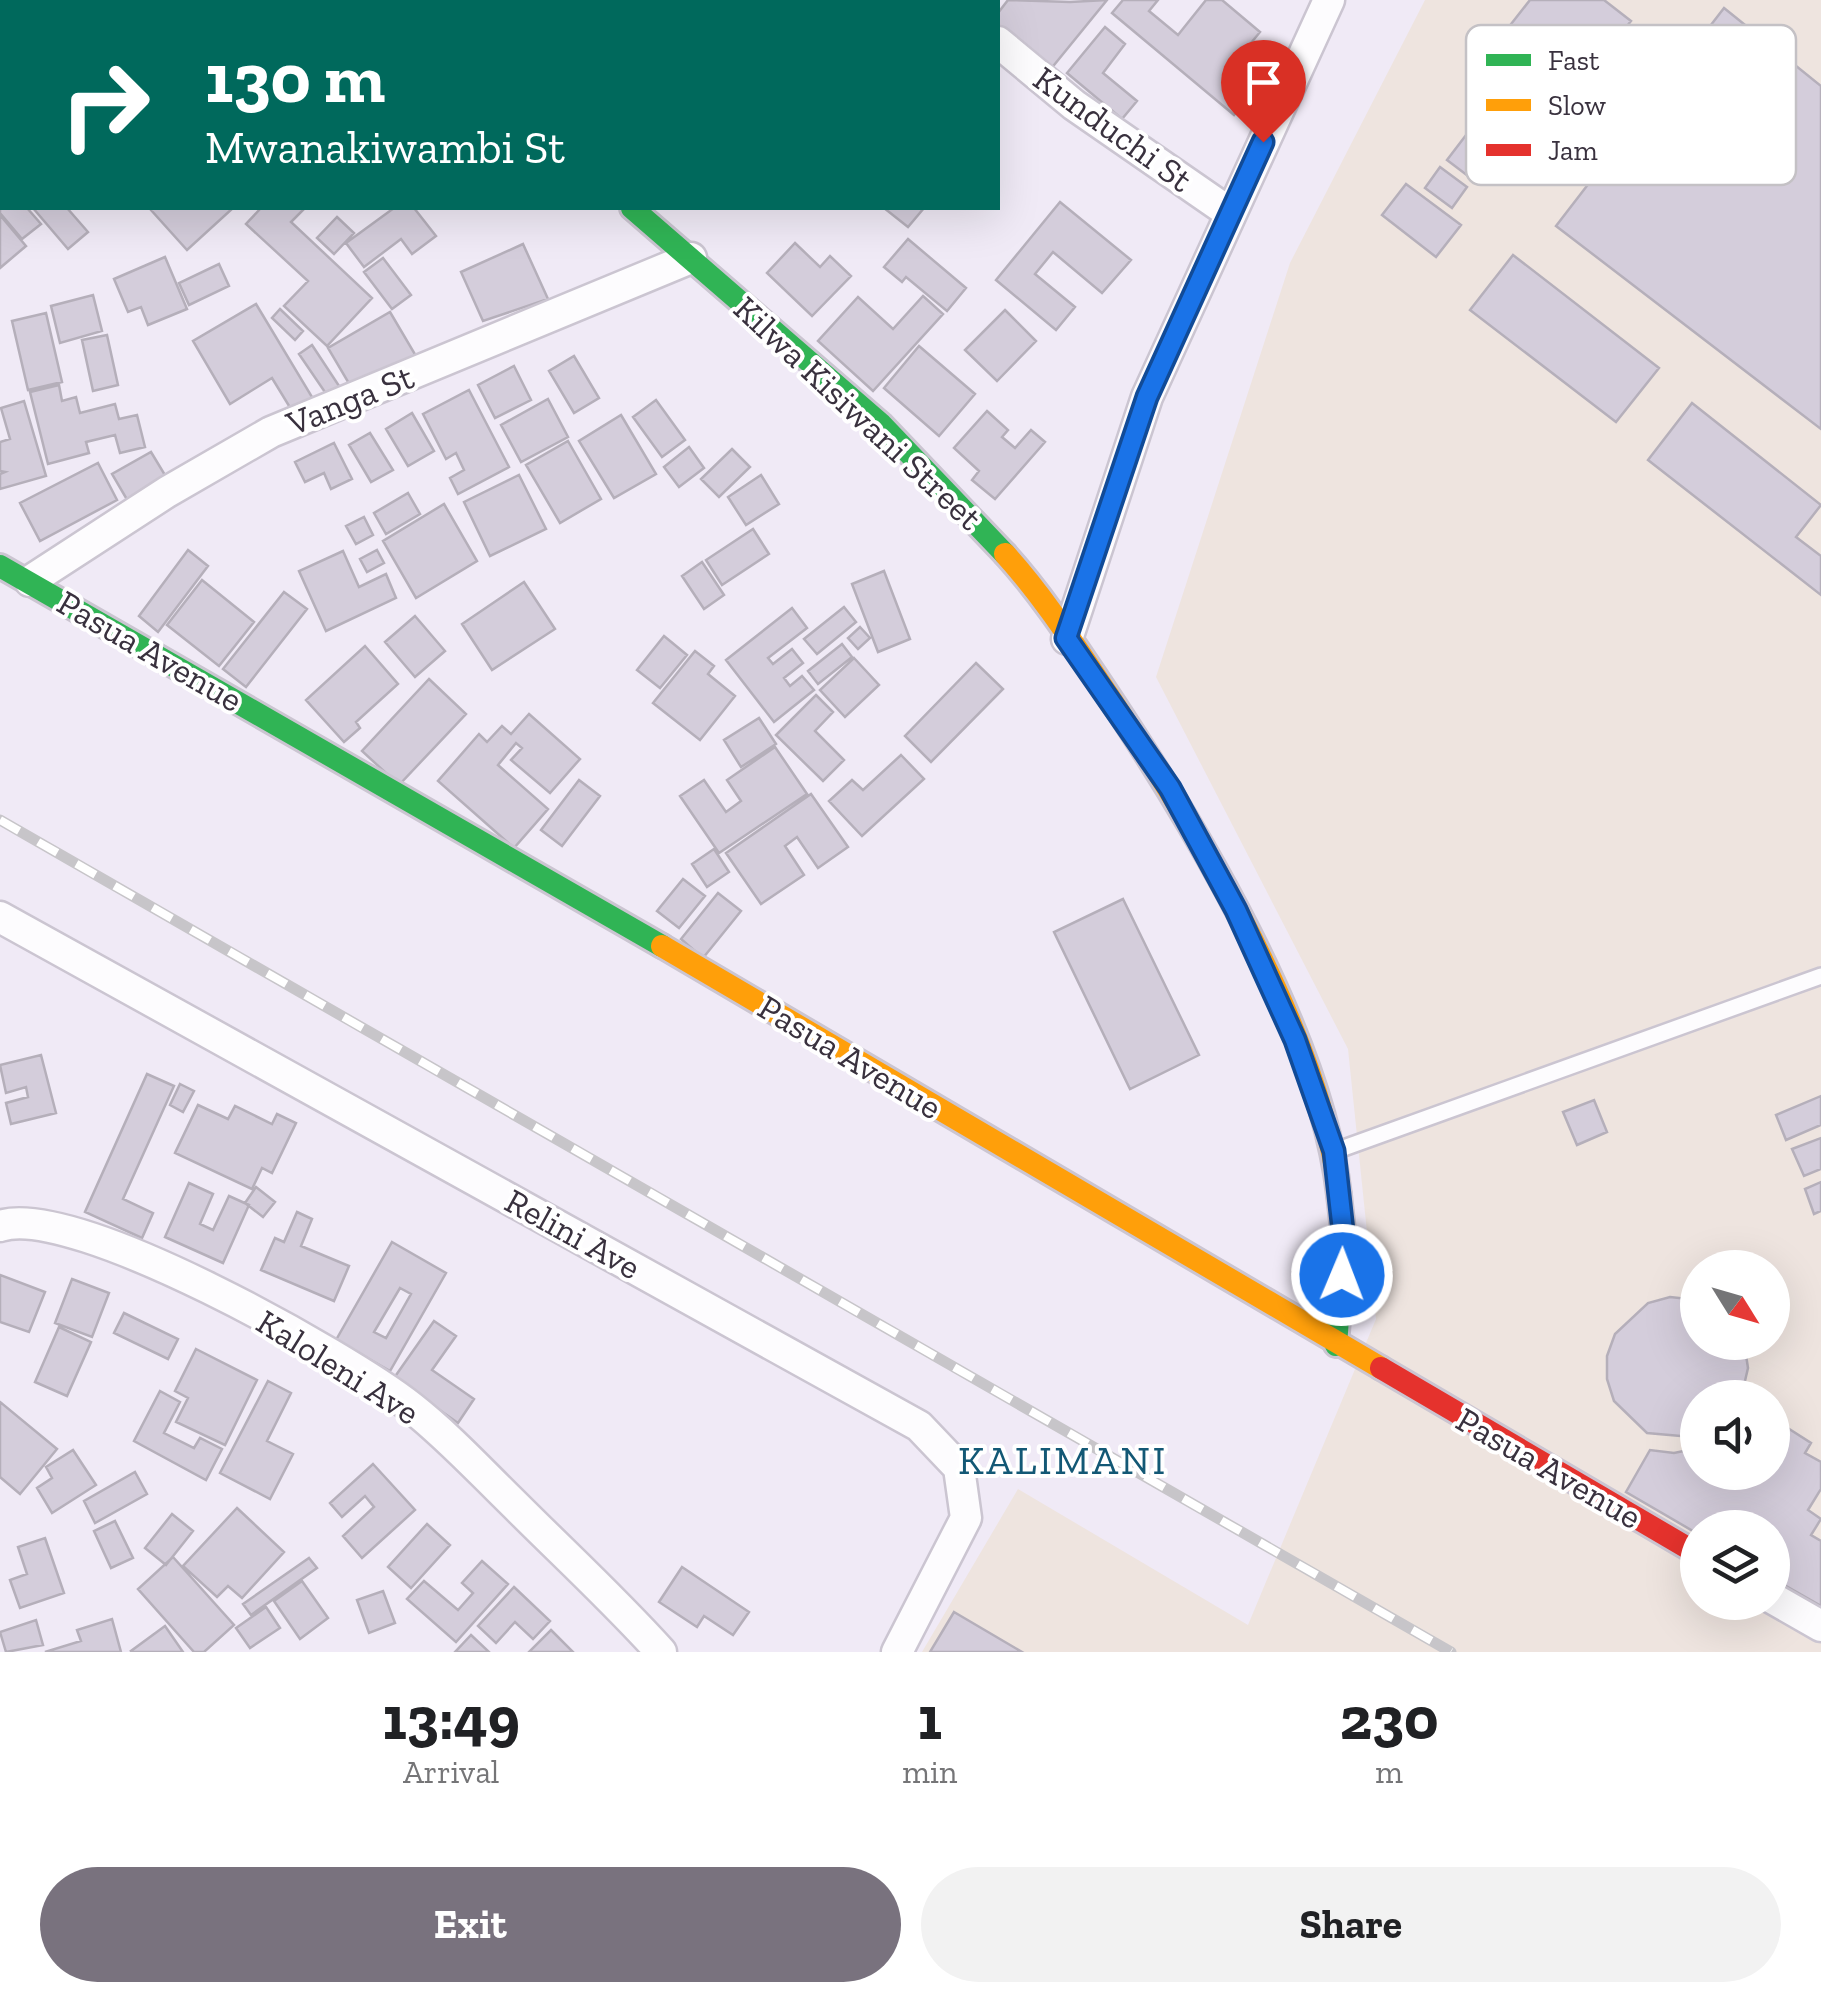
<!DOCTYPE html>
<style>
:root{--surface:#fff;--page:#f2f2f2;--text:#202124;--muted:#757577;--accent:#79727e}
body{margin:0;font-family:"Zilla Slab",serif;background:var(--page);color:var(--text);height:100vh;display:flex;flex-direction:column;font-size:38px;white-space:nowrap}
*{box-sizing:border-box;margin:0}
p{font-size:32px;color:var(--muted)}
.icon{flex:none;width:55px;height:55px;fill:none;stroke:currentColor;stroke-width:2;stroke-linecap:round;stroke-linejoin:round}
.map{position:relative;height:1652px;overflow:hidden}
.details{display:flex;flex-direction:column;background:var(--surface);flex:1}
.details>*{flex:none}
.hud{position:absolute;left:0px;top:0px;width:1000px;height:210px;box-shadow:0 10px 40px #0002;background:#00695c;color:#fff;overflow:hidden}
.needle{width:65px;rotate:127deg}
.fabs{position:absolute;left:1680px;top:1250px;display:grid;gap:20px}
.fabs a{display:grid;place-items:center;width:110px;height:110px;border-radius:50%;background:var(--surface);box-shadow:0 10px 40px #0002;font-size:50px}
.pin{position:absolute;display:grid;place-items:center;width:85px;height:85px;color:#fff;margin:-102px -42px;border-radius:50% 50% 50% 0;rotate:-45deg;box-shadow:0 0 10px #0007}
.pin .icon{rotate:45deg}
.me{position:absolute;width:110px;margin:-55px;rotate:1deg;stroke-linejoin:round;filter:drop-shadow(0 0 8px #0008)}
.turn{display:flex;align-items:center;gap:35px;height:210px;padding:0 40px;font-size:45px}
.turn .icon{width:130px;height:130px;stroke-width:2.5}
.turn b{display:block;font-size:70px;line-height:85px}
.eta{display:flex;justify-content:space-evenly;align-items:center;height:170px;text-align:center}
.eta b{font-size:60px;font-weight:700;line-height:70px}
.action{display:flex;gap:20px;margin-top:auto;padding:20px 40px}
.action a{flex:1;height:115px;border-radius:60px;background:var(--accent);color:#fff;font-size:40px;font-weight:700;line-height:115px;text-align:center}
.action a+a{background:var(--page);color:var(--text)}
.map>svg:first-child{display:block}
</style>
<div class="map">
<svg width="1821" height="1652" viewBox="0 0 1821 1652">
<rect width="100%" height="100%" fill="#f0eaf6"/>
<path fill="#eee4df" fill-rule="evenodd" d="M1425,0H1821V1652H922L1018,1489L1248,1625L1376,1319L1348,1049L1156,677L1290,263ZM1698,1268H1772V1342H1698ZM1698,1398H1772V1472H1698ZM1698,1528H1772V1602H1698Z"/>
<path fill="#d4cddb" stroke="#b5afba" stroke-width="2.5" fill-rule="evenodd" d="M484,0H535L537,2H482Z
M603,0H644L647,2H606Z
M1008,0L1070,2L1107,0L1050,70L998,26V13Z
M1123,0H1158L1149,11L1178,35L1206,0H1222L1260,32L1233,65L1258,86L1234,115L1112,13Z
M1530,0H1604L1631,21L1547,126L1475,70Z
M1724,8L1821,86V429L1556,226Z
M1105,27L1125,44L1103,73L1137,101L1122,119L1067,73Z
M2,69V113L0,115V72Z
M1489,105L1518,127L1476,182L1447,160Z
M1440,167L1467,187L1452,208L1425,188Z
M0,176L2,208H27L41,224L22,239L0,213Z
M1406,184L1461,225L1436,257L1382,215Z
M1060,202L1131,260L1102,293L1053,252L1035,274L1075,307L1056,330L996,280Z
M33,208H67L88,232L68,249Z
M154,208H233L187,250L151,210Z
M261,208H305L291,222L372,298L327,346L284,306L308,281L246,224Z
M394,208H414L436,236L412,254L401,239L364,267L346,243Z
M884,208H924L908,227Z
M0,215L26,246L0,268Z
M337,217L354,233L334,254L317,238Z
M908,239L966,288L947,311L906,277L902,282L884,267Z
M795,243L820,267L830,256L851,276L812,316L767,273Z
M523,244L548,299L483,321L461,272Z
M1513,255L1659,368L1616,422L1470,310Z
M165,257L187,309L148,325L141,307L128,312L114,279Z
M383,258L411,295L392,309L364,272Z
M219,264L229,286L189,305L179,283Z
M93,295L102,331L60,343L51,306Z
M923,296L943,314L873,391L818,341L858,297L893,329Z
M256,304L315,402L294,414L272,378L230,404L193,341Z
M280,309L303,331L295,340L272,318Z
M1005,310L1036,341L997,381L965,350Z
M390,312L416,356L354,392L328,348Z
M46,313L62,382L28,390L12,321Z
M107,335L118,385L93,391L82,340Z
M312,345L343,392L331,401L299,354Z
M919,346L975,394L939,436L884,388Z
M574,356L599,398L574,413L549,371Z
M514,366L531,400L495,418L478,385Z
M59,385L62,401L76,397L80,413L115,404L119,419L137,415L145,447L120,453L115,435L86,442L89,453L48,464L30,392Z
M469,390L509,467L458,494L450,478L464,470L456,453L446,459L423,414Z
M548,399L568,437L521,462L501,425Z
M656,400L685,440L662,457L633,417Z
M24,401L46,476L0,489V474L5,472L0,471V442L10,439L1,408Z
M1692,403L1821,505L1796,537L1821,556V595L1648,460Z
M987,411L1008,430L1002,437L1015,448L1031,430L1045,442L995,499L972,480L979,471L954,448Z
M412,413L434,451L408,466L386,429Z
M621,415L656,474L614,498L579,441Z
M370,433L393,470L371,482L349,445Z
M568,441L601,499L560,523L526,465Z
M334,443L352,479L331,489L324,473L305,482L295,462Z
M689,447L704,468L679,487L664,467Z
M732,449L750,467L719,497L701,479Z
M151,452L168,480L129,503L112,474Z
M98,463L117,500L40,541L20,503Z
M519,475L546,529L490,556L464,502Z
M761,475L779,504L746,525L728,497Z
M408,493L420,514L386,534L374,513Z
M444,504L477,561L416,598L383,541Z
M364,517L373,535L356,544L346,526Z
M753,529L769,554L722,585L706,560Z
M188,550L208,566L158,632L139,616Z
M377,550L384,563L367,572L360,559Z
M343,551L359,587L386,574L396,598L326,631L299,571Z
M702,562L724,595L704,609L682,576Z
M884,571L910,639L878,652L852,584Z
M202,580L254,622L219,666L167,625Z
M524,582L555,629L492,670L462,624Z
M284,592L307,609L246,687L223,669Z
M844,607L856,622L817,654L804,639Z
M792,608L807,628L768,658L773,664L792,649L803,663L784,678L790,686L802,676L814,690L774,722L726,660Z
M415,616L445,651L415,677L385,642Z
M860,627L870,638L858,649L848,638Z
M664,636L687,655L660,688L637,670Z
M842,644L852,657L818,684L808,671Z
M365,646L398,684L356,722L360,728L344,742L306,700Z
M695,651L714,666L708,674L735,696L700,740L653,703Z
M854,658L879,685L845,717L820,690Z
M976,663L1003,689L931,762L905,736Z
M429,679L466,714L399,785L362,751Z
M816,695L833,712L815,731L844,760L823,781L776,735Z
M529,714L580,759L550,793L511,760L522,748L516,743L498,765L548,809L514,848L438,781L479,734L487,742L502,726L511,734Z
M759,718L776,744L741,767L724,740Z
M775,747L807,794L719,853L680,796L704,780L726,812L741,801L727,780Z
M901,755L924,779L862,836L829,801L852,780L863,790Z
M579,780L600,796L562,846L541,830Z
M811,794L848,847L818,868L797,837L785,846L804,875L761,904L726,853Z
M714,849L729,872L707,887L692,864Z
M683,879L705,896L679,928L657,911Z
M718,893L741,911L703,958L681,939Z
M1123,899L1199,1055L1130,1089L1054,932Z
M41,1055L56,1113L11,1124L6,1103L28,1097L26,1087L6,1093L0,1065Z
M147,1074L174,1086L123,1199L153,1213L142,1238L85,1212Z
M180,1084L194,1091L183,1112L170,1105Z
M1821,1096V1125L1786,1140L1776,1115Z
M1594,1100L1607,1132L1577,1145L1563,1112Z
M198,1105L228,1119L235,1106L272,1124L277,1114L296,1123L272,1173L262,1168L252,1189L175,1153Z
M1821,1138V1169L1804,1176L1792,1149Z
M1821,1182V1211L1814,1214L1805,1189Z
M189,1183L213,1194L200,1224L213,1230L229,1196L249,1205L223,1263L165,1237Z
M256,1187L275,1202L263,1217L245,1203Z
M297,1212L312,1219L301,1246L349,1266L334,1301L261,1270L275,1238L284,1242Z
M392,1242L446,1273L390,1371L336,1340ZM400,1288L411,1294L386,1338L374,1332Z
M0,1275L45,1292L29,1332L0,1322Z
M72,1279L109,1293L92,1337L55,1323Z
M1670,1297L1698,1300V1342H1744L1748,1368L1741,1398H1698V1435L1692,1437L1647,1433L1614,1401L1607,1379V1356L1615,1334L1648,1303Z
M124,1313L178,1339L168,1359L114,1333Z
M434,1321L456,1336L432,1370L474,1399L458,1423L394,1378Z
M59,1327L91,1342L67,1396L35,1382Z
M196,1349L257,1380L225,1445L176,1422L188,1398L175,1391Z
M268,1381L291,1393L267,1441L293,1454L270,1499L220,1473Z
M160,1391L180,1402L164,1433L194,1448L200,1438L222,1449L206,1480L134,1441Z
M0,1402L57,1449L20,1494L0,1477Z
M1783,1425L1811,1443L1805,1453L1821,1462V1489L1808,1510L1821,1519L1811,1535L1821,1541V1606L1772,1578V1528H1698V1534L1626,1492L1650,1450L1674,1453L1698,1448V1472H1772V1428L1778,1432Z
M73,1450L96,1485L52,1513L37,1488L52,1478L46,1467Z
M373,1464L415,1510L362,1558L343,1536L374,1507L365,1496L342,1517L330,1503Z
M135,1472L147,1494L95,1523L84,1501Z
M237,1508L284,1552L242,1598L228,1586L217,1597L183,1566Z
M172,1514L193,1531L166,1565L145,1548Z
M115,1521L133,1558L111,1568L94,1531Z
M427,1524L450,1545L411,1588L388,1567Z
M45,1538L64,1593L20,1608L10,1580L27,1574L18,1547Z
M173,1557L234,1625L204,1652H194L138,1589Z
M309,1558L317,1568L251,1615L243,1604Z
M482,1561L508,1584L456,1642L407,1599L424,1581L458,1610L473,1593L462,1583Z
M682,1567L749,1612L733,1635L704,1616L697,1627L659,1602Z
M302,1581L328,1618L300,1639L274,1601Z
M514,1587L550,1621L533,1639L515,1622L496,1643L478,1626Z
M383,1591L395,1623L369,1633L357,1600Z
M266,1607L280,1628L250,1648L236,1628Z
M954,1612L1022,1652H930Z
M112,1619L121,1652H45L81,1641L77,1630Z
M36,1620L43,1645L6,1652L0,1632Z
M165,1626L183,1652H132L131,1651Z
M551,1630L573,1652H529Z
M471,1635L489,1652H455Z"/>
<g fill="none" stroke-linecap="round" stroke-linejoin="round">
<g stroke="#cbc5d1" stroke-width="20">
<path id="lane" d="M1338,1150L1821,976"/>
</g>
<g stroke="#cbc5d1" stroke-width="35">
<path id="street" d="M391,0L394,2
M946,0L949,2
M172,2L175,0
M998,42L1074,105L1230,213
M0,159L2,156
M30,581L167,492L271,432L691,258
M1067,639L1147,397L1329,0
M0,917L919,1426L959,1468L966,1518L897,1652
M0,1226C73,1201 348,1357 411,1407C448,1436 482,1473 516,1506C564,1554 615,1601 661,1652
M1772,1598L1821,1626"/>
</g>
<g stroke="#cbc5d1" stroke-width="28">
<path id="fast" d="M632,208L881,424L1005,554
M0,566L662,946
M1336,1345L1344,1240L1339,1195"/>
</g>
<g stroke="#cbc5d1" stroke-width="28">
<path id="slow" d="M1005,554C1044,597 1075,646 1108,695C1197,829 1321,1035 1339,1195
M662,946L1381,1368"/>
</g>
<g stroke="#cbc5d1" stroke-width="28">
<path id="jam" d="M1381,1368L1698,1554"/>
</g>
<use href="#lane" stroke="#fdfcfe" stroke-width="15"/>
<use href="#street" stroke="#fdfcfe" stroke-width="30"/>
<use href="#fast" stroke="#30b455" stroke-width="22"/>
<use href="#slow" stroke="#ff9f0a" stroke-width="22"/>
<use href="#jam" stroke="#e5322d" stroke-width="22"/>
<g stroke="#c7c5c9" stroke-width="11">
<path id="rail" d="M0,820L1451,1652"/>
</g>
<use href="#rail" stroke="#fff" stroke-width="8" stroke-dasharray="22" stroke-linecap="butt"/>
</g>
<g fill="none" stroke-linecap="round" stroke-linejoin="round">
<g stroke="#114b97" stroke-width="25">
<path id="route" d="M1263,142L1147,397L1066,638L1170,788L1236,910L1295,1040L1334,1151L1344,1240L1342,1275"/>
</g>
<use href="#route" stroke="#1a73e8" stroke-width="18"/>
</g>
<g text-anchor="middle" stroke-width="8" stroke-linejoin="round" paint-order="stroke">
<g font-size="35" fill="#39313e" stroke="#fff">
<text transform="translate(1113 129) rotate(36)" y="12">Kunduchi St</text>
<text transform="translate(350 400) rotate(-22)" y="12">Vanga St</text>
<text transform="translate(858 413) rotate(43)" y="12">Kilwa Kisiwani Street</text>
<text transform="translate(150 651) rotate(30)" y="12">Pasua Avenue</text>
<text transform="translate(850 1057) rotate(31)" y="12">Pasua Avenue</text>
<text transform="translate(573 1234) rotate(29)" y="12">Relini Ave</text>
<text transform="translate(338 1367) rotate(32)" y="12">Kaloleni Ave</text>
<text transform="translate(1549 1468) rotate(30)" y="12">Pasua Avenue</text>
</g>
<g font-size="40" letter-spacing="2.5" fill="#135875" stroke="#fff">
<text x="1063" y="1474">KALIMANI</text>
</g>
</g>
<rect x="1466" y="25" width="330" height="160" rx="15" fill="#fff" stroke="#c4c1c5" stroke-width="2.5"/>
<rect x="1486" y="54" width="45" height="12" fill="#30b455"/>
<rect x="1486" y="99" width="45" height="12" fill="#ff9f0a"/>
<rect x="1486" y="144" width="45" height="12" fill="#e5322d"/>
<g font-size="28" fill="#39313e">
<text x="1548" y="70">Fast</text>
<text x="1548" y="115">Slow</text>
<text x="1548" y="160">Jam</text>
</g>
</svg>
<div class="fabs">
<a><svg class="needle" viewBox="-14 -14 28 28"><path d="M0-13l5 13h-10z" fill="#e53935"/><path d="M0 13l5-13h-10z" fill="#757577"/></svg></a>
<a><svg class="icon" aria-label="sound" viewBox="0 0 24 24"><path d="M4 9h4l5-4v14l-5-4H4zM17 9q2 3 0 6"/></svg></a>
<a><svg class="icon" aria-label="layers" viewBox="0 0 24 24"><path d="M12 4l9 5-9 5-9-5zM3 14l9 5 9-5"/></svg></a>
</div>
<div class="pin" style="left:1263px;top:142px;background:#d93025"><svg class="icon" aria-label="arrive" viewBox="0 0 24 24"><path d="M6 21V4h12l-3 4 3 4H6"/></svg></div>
<svg class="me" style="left:1342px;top:1275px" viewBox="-20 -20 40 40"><circle r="17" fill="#1a73e8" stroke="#fff" stroke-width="3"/><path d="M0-11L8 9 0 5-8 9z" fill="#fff"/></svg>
<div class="hud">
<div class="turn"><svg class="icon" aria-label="right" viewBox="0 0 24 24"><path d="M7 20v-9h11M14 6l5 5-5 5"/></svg><div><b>130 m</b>Mwanakiwambi St</div></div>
</div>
</div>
<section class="details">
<div class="eta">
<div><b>13:49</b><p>Arrival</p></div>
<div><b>1</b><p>min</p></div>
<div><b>230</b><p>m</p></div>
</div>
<div class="action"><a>Exit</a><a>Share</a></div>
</section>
